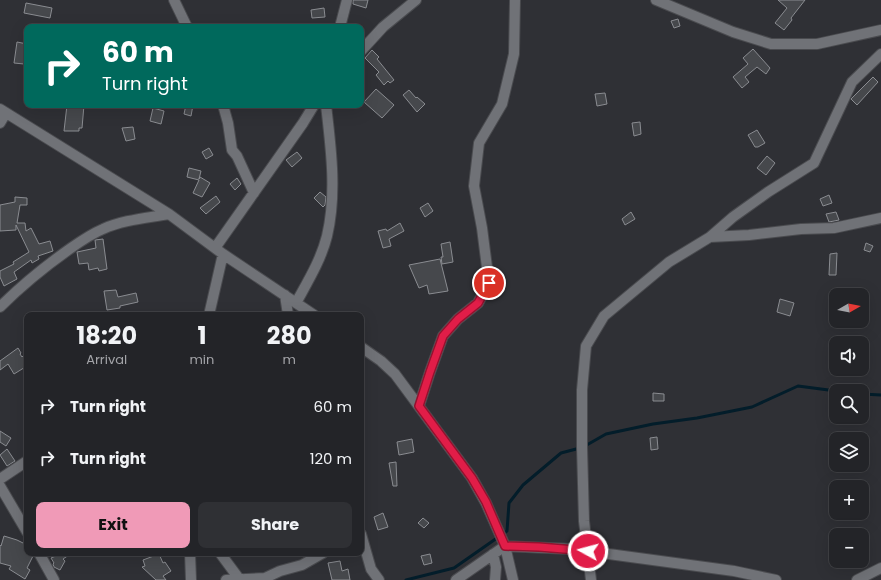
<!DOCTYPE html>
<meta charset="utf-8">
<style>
:root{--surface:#232428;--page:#2f3034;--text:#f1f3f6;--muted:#a3a4a8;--line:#404145;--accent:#f09ab7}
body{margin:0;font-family:Poppins,sans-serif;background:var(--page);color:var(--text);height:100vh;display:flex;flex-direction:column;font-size:15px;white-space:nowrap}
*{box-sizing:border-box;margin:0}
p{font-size:13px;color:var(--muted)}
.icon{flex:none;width:22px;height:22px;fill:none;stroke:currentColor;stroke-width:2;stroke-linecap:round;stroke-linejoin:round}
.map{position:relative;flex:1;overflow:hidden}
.side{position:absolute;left:24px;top:312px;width:340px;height:244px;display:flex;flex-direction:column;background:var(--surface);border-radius:8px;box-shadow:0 4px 16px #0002,0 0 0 1px var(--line)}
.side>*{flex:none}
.hud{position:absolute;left:24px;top:24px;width:340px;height:84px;border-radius:8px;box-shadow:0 4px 16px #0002,0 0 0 1px var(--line);background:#00695c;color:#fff;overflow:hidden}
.needle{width:26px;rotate:81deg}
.controls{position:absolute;left:829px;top:288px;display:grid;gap:8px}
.controls a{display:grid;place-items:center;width:40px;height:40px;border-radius:8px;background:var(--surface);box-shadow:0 4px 16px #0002,0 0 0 1px var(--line);font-size:20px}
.pin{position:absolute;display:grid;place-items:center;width:34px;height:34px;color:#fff;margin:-17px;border:2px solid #fff;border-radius:50%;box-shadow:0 1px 4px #0007}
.me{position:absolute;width:44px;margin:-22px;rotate:277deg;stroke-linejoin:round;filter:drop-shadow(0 0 3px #0008)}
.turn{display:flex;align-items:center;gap:14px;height:84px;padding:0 12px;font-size:18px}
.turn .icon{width:52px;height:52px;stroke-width:2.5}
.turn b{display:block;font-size:28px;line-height:34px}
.eta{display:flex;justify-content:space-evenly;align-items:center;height:68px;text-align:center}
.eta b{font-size:24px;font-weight:700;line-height:28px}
.primary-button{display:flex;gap:8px;margin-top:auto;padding:8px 12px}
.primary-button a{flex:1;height:46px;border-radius:8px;background:var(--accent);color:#111;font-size:16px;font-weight:700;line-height:46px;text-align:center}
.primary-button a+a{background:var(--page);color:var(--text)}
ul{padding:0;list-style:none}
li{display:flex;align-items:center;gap:12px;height:52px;padding:0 12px}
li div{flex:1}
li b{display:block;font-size:15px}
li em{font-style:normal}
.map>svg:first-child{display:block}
</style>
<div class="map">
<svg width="881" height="580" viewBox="0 0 881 580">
<rect width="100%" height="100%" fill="#2f3035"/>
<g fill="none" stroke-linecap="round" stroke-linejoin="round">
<path stroke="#031d2a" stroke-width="3" d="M862,394L881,395
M585,446L606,434L653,424L697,418L752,407L798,386L836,391
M406,580L454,568L507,531L509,503L523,485L561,453L580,448"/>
</g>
<path fill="#46484c" stroke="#8a8c91" d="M353,0H368L366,8L353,4Z
M778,0H805L791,18L792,20L784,30L775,23L787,8Z
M26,3L52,8L50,18L24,13Z
M324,8L325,17L312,18L311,10Z
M678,19L680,26L674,28L671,21Z
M17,42L27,44L24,64L14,63Z
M753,49L770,68L766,74L757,67L745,77L749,82L742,88L733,77L748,64L743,58Z
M372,50L379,57L377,59L394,80L390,83L388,81L384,85L376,75L379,72L365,58Z
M873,77L878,82L857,105L851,99Z
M376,89L394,105L382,118L364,102Z
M409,90L416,98L417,97L425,104L417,112L403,95Z
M605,93L607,104L597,106L595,94Z
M67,105H84L82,128H79V131H64Z
M186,105H193L191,116L184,114Z
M153,108L164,111L161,124L150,121Z
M640,122L641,134L634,136L632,123Z
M133,127L135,139L126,141L122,128Z
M757,130L765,143L758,147H755L748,135Z
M209,148L213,155L206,159L202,152Z
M297,152L302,158L292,167L286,160Z
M767,156L775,163L766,175L757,168Z
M189,168L201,171L199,179L200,177L210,183L202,197L193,193L199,180L187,177Z
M237,178L241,184L235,190L230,184Z
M320,192L326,197L325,205L323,207L314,198Z
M829,195L832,203L823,206L820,199Z
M216,196L220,202L206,214L200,208Z
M15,197L27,198V205H20L17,223H25L26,231L31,228L39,244L50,241L53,251L38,256L39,259L32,263L31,260L14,272L17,279L4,286L0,277V271L14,264L13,262L29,252L16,225V230L0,231V205L15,202Z
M428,203L433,211L425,217L420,208Z
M631,212L635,219L625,225L622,219Z
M836,212L839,220L829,222L826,214Z
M400,223L404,231L389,239L391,246L383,248L378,231L386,229L387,231Z
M103,239L107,269L99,271L98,268L89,270L88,263L79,264L77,252L96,248L95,240Z
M450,242L453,262L442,264L441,257H443L441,244Z
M866,243L873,246L870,252L864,250Z
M837,253L836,275H829L830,254Z
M440,259L448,291L429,294L427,285L419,288L409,265Z
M116,290L118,297L136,293L138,302L120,306V308L107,310L104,291Z
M780,299L794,303L790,316L777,312Z
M18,348L21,353L20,354L22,357L27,352V366L14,374L8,364L0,370V361Z
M653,393L664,394V401H653Z
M0,431L11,438L6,446L0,442Z
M657,437L658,449L651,450L650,438Z
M412,439L414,452L399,455L397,442Z
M7,449L15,461L7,466L0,455Z
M396,462L397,486H393L389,463Z
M383,513L388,527L378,530L374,517Z
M423,518L429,523L424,528L418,523Z
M4,536L17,540L27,545V553H33V556L27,568L30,570L25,579L9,569L11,566L0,563V545L1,546Z
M54,553H72L63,559L65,561L60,570L54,567L53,564L54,563L51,558L56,556Z
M159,554L163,563L165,562L171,571L163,576L166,580H156L142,567L145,566L143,560Z
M430,554L432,563L424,565L421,556Z
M340,561L342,571L348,569L350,580H332L328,563Z"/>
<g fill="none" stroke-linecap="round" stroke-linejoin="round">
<g stroke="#4a4b4f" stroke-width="12">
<path id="minor" d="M174,0L187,27
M656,0L733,32L771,44H817L881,30
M340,27L347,0
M361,51L383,27L416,0
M223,105L228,123L232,150L237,156L254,193
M0,109L169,214L223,254L314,315
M0,123L6,113
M710,237L749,235L801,229L834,228L881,218
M215,248L303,123L314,105
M285,295L288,315
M296,303C308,281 321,260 327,236C337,194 331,148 326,105
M0,307C23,284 44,267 71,248C81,241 91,234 103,229C123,220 147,218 169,214
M209,315L223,254
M361,347L381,361L395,374L472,478L486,503L505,546L513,580
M419,406L430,372L443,336L458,319L478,303L489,283L482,228L474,186L479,143L502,104L514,54L515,0
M0,479L27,461
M0,486L27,532
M361,534L371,569L379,580
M39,553L54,580
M190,553L191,580
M220,553L240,580
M493,554L496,567L495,580
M226,580L265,578L280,571L302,565L323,553
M456,580L505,546L572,549L734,571L776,580
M591,580L584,521L582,447V390L586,346L604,316L669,262L710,237L733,217L768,192L814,163L852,82L881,54
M857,580L881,568"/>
</g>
<use href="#minor" stroke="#707277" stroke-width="10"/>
</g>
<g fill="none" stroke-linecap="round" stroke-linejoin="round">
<g stroke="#92132f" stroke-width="10">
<path id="route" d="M489,283L478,303L458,319L443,336L430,372L419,406L472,478L486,502L505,546L539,547L588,551"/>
</g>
<use href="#route" stroke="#e11d48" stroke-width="7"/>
</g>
</svg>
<div class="controls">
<a><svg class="needle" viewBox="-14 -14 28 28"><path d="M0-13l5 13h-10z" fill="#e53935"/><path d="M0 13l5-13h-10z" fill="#a3a4a8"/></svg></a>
<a><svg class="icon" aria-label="sound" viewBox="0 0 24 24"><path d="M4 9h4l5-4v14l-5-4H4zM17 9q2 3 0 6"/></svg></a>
<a><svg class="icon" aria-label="search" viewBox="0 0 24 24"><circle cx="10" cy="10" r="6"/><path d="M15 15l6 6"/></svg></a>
<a><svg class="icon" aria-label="layers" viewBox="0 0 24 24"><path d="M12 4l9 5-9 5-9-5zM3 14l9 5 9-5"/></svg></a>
<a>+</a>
<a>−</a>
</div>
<div class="pin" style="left:489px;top:283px;background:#d93025"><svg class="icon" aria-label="arrive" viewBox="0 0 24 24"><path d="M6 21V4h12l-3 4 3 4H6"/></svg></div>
<svg class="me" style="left:588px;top:551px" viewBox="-20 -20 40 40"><circle r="17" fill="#e11d48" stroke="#fff" stroke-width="3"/><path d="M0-11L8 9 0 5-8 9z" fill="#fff"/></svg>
<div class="hud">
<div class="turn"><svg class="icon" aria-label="right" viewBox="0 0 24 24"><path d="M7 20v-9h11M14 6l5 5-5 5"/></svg><div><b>60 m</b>Turn right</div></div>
</div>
<section class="side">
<div class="eta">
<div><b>18:20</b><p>Arrival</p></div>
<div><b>1</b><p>min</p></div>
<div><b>280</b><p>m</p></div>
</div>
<ul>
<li><svg class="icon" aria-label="right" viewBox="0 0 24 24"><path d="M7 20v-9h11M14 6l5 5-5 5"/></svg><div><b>Turn right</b></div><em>60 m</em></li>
<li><svg class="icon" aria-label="right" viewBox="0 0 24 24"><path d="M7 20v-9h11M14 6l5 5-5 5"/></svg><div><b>Turn right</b></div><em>120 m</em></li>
</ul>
<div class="primary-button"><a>Exit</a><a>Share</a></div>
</section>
</div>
